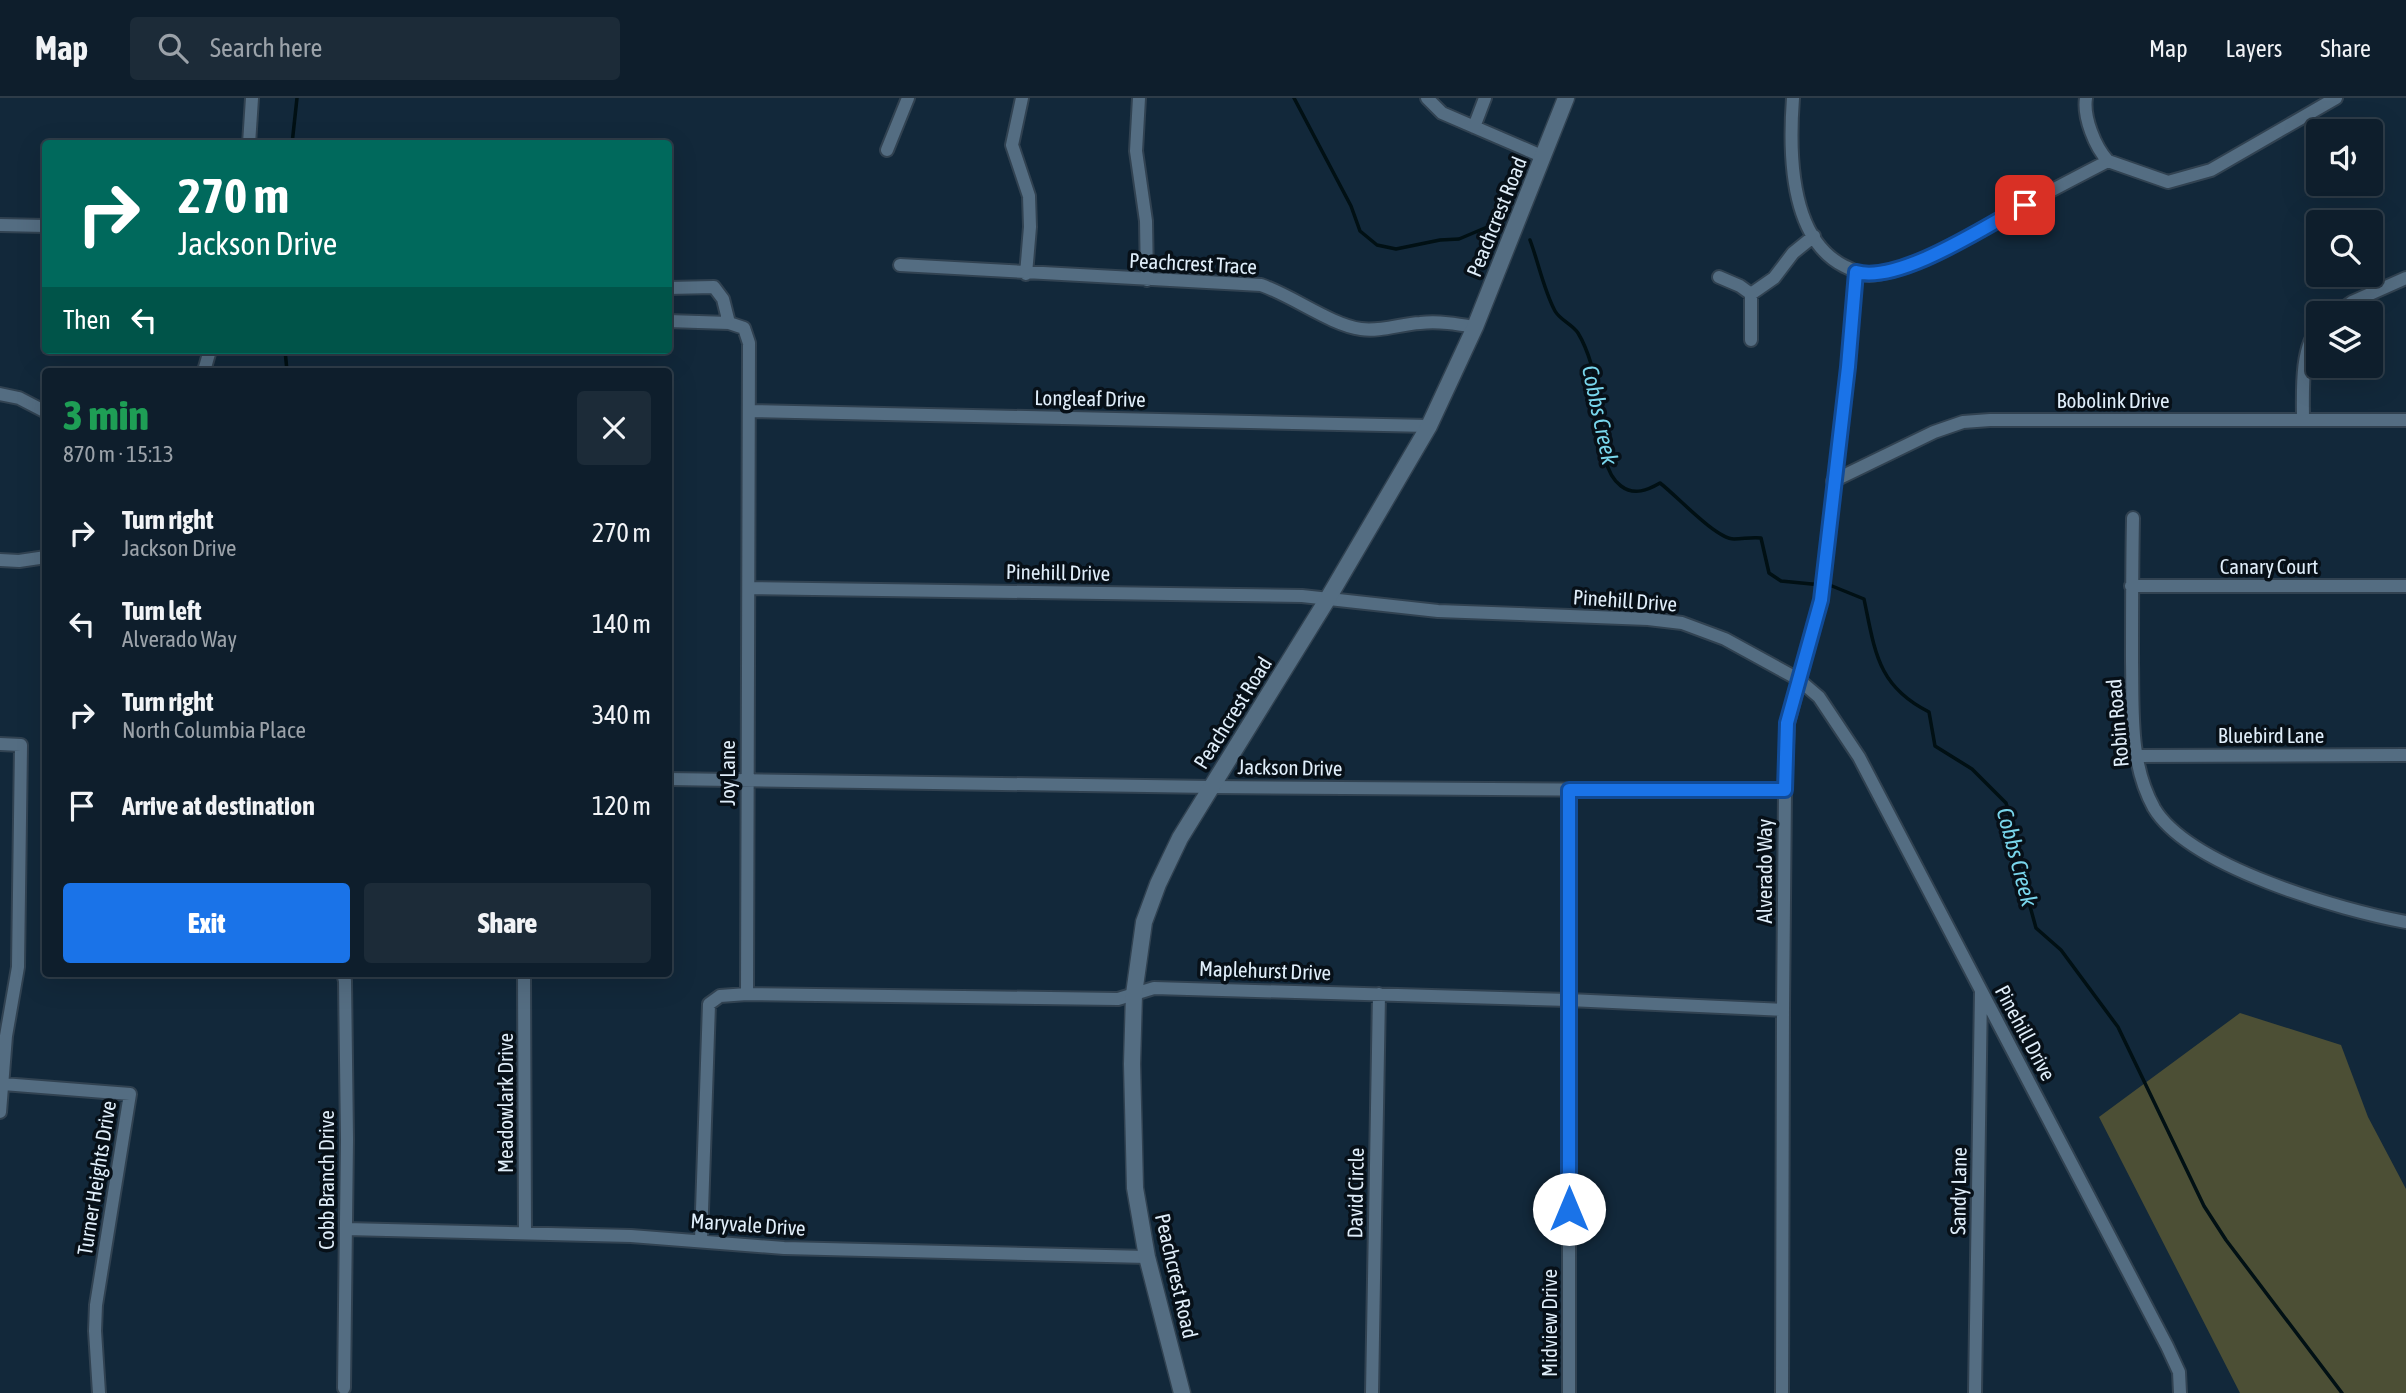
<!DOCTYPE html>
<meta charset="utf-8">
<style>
:root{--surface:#0e1e2c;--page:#1c2b38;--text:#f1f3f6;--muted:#9ba2a9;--line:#2e3c48;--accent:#1a73e8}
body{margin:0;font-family:"Asap Condensed",sans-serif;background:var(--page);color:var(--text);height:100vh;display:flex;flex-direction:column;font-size:26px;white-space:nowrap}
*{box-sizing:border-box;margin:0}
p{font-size:23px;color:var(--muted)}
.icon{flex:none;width:38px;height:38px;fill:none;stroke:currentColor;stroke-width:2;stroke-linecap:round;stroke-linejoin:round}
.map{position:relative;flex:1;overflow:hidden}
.panel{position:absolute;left:42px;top:270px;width:630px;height:609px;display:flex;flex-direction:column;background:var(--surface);border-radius:7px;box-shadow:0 7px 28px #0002,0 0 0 2px var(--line)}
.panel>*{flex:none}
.banner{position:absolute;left:42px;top:42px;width:630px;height:214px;border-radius:7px;box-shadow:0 7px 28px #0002,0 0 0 2px var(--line);background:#00695c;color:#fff;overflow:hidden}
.buttons{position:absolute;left:2306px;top:21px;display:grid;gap:14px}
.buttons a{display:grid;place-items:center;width:77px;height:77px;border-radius:7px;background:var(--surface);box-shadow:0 7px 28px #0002,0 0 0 2px var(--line);font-size:35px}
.pin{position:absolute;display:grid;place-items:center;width:60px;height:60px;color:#fff;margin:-30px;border-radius:14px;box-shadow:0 4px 10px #0006}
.me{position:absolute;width:77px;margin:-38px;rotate:0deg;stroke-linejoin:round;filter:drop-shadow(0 0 5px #0008)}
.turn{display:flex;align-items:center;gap:24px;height:147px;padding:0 21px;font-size:32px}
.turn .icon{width:91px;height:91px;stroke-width:2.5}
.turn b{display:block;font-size:49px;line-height:60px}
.then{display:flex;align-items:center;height:66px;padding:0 21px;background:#0003;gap:14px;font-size:26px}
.round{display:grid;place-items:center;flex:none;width:74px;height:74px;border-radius:7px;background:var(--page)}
.headline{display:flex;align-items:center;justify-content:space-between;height:119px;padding:0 21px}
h1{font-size:42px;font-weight:800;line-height:52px;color:#1e9e55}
.action{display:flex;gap:14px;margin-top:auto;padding:14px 21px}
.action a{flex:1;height:80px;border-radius:7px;background:var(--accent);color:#fff;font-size:28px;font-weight:800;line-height:80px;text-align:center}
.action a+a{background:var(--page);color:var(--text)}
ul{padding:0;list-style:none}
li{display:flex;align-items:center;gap:21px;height:91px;padding:0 21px}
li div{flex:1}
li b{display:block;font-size:26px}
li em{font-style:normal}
header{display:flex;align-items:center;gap:42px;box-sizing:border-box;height:98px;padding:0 35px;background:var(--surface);border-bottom:2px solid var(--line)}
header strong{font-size:33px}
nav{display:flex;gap:38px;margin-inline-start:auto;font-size:24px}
.search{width:490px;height:63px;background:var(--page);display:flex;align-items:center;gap:18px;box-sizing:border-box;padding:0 24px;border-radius:7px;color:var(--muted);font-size:26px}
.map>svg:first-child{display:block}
</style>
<header>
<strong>Map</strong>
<div class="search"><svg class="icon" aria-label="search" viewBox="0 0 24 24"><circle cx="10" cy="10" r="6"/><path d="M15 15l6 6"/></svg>Search here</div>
<nav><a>Map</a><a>Layers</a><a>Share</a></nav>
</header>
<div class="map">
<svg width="2406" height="1295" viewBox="0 0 2406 1295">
<rect width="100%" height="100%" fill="#12283a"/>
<path fill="#4c4f35" d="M2240,915L2341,947L2368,1019L2406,1091V1295H2240L2099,1019Z"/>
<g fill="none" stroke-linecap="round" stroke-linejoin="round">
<path stroke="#011014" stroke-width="3.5" d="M1294,0L1351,108L1360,133L1377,147L1396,151L1440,142L1459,141L1492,127
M292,46L297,0
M1530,142C1538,163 1544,193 1555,213C1560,222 1572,226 1578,235C1589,253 1596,281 1599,301C1603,326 1598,371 1621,388C1634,398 1648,392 1660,385C1676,397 1716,441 1734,441C1744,441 1750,439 1761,440L1769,475L1781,483L1832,488L1864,501C1875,553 1877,588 1929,614L1935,648L1972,671L2006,705L2012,724V743L2036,830L2061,852L2118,929L2204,1108L2226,1142L2342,1295
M285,252L287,273"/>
<g stroke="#314251" stroke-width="16">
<path id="street" d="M1022,0L1012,47L1029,98L1030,129L1026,176
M1139,0L1136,53L1146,123L1147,182
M1427,0L1442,15L1544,59
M1793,0C1789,53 1789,140 1844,168C1852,172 1861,177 1869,177C1914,174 1971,137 2010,115C2042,97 2075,80 2108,63
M2086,0C2083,19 2095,49 2108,63L2168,84L2211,72L2336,0
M1474,29L1485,0
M249,46L252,0
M887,52L908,0
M0,127L46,128
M900,167L1261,187C1293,198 1331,227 1361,231C1380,234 1401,226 1420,225C1439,223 1457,226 1475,229
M1719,179L1740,188L1751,196L1774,180L1793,155L1814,138
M668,190L714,189L723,201L729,225
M1751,196V242
M2337,215L2352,204L2406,180
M668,223L729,225L744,230L749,245L747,896L720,898L709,906L701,1142
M204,273L210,252
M0,296L19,300L46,314
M750,313L1429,328
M2303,322C2303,297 2300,248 2319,230
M1833,383L1934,334L1963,324L1990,322H2406
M2133,420C2132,468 2132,516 2132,564C2133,613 2129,665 2154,710C2189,769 2341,812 2406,824
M0,462L19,463L46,459
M2131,488H2406
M749,490L1302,498L1438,513L1648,521L1682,525L1725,541L1798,581L1819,599L1859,659L2167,1248L2179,1274L2180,1295
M0,646L21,647L18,869L6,938L0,1014
M2135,658L2406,657
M668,681L1212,689L1785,693
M343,875L345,883L347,1041L344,1290
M524,875L525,1135
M747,896L1118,901L1154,890L1569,902L1783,912
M3,986L130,996L96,1207L95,1233L99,1295
M346,1131L631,1138L784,1150L1147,1159
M1372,1295L1379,896
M1569,1295V692
M1782,1295L1783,912L1785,693L1788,625L1821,502L1848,269L1856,174
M1975,1295L1981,893"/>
</g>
<g stroke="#314251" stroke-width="19">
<path id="secondary" d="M1182,1295L1147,1159L1135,1090L1132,966L1134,896L1144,824L1158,786L1180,740L1327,502L1429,328L1475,229L1566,0"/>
</g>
<use href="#street" stroke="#546d82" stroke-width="12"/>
<use href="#secondary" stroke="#546d82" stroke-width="16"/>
</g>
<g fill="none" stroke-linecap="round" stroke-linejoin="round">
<g stroke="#114b97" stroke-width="18">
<path id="route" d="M1569,1111V692H1785L1787,625L1821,502L1848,269L1856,174C1899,186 1986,128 2025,107"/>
</g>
<use href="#route" stroke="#1a73e8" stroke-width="12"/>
</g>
<g text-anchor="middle" stroke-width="7" stroke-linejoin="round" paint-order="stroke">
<g font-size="21" fill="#e0eefa" stroke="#071018">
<text transform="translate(1497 119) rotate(-68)" y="7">Peachcrest Road</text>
<text transform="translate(1193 166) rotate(3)" y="7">Peachcrest Trace</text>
<text transform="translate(1090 301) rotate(1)" y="7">Longleaf Drive</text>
<text x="2113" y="310">Bobolink Drive</text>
<text x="2269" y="476">Canary Court</text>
<text transform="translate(1058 475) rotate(1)" y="7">Pinehill Drive</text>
<text transform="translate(1625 503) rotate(4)" y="7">Pinehill Drive</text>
<text transform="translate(1233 615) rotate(-58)" y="7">Peachcrest Road</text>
<text transform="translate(2118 625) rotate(-95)" y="7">Robin Road</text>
<text x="2271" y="645">Bluebird Lane</text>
<text transform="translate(1290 670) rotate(1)" y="7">Jackson Drive</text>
<text transform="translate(728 675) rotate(-90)" y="7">Joy Lane</text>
<text transform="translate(1765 773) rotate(-90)" y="7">Alverado Way</text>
<text transform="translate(1265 873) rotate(2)" y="7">Maplehurst Drive</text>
<text transform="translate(2025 935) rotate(62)" y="7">Pinehill Drive</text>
<text transform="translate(506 1005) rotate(-90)" y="7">Meadowlark Drive</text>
<text transform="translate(97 1080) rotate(-81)" y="7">Turner Heights Drive</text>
<text transform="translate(327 1082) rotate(-90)" y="7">Cobb Branch Drive</text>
<text transform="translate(1959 1093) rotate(-89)" y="7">Sandy Lane</text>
<text transform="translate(1356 1095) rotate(-89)" y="7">David Circle</text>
<text transform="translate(748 1127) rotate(4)" y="7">Maryvale Drive</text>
<text transform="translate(1176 1178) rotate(77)" y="7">Peachcrest Road</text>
<text transform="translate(1550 1225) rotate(-90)" y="7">Midview Drive</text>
</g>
<g font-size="23" font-style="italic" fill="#79d6ec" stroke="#071018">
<text transform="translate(1600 317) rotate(78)" y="8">Cobbs Creek</text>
<text transform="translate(2017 759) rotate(75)" y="8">Cobbs Creek</text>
</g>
</g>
</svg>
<div class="buttons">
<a><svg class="icon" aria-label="sound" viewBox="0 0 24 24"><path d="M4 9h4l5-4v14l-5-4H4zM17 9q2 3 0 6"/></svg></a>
<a><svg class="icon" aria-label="search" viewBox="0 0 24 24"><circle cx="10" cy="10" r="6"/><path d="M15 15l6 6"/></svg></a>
<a><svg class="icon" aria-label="layers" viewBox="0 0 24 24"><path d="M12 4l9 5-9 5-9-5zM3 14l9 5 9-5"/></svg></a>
</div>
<div class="pin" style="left:2025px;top:107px;background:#d93025"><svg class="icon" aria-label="arrive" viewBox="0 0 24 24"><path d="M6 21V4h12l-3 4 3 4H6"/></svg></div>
<svg class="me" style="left:1569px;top:1111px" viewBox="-20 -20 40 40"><circle r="19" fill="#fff"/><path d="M0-13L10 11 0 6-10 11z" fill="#1a73e8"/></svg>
<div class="banner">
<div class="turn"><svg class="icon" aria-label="right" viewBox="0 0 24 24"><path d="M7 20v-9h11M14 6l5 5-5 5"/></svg><div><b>270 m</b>Jackson Drive</div></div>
<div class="then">Then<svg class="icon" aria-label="left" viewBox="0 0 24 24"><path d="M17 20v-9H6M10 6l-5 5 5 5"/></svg></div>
</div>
<section class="panel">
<div class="headline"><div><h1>3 min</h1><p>870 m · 15:13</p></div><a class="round"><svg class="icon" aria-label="close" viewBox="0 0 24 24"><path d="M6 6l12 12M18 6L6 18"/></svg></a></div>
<ul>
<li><svg class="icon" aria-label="right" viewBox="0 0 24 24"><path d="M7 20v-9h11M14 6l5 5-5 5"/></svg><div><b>Turn right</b><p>Jackson Drive</p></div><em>270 m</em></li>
<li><svg class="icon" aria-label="left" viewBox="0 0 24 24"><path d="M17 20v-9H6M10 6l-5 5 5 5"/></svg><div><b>Turn left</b><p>Alverado Way</p></div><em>140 m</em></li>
<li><svg class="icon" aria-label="right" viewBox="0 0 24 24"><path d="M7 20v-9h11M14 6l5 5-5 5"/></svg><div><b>Turn right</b><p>North Columbia Place</p></div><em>340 m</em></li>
<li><svg class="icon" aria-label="arrive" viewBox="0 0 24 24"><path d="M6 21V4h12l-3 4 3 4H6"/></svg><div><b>Arrive at destination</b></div><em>120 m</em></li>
</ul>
<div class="action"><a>Exit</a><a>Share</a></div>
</section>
</div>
